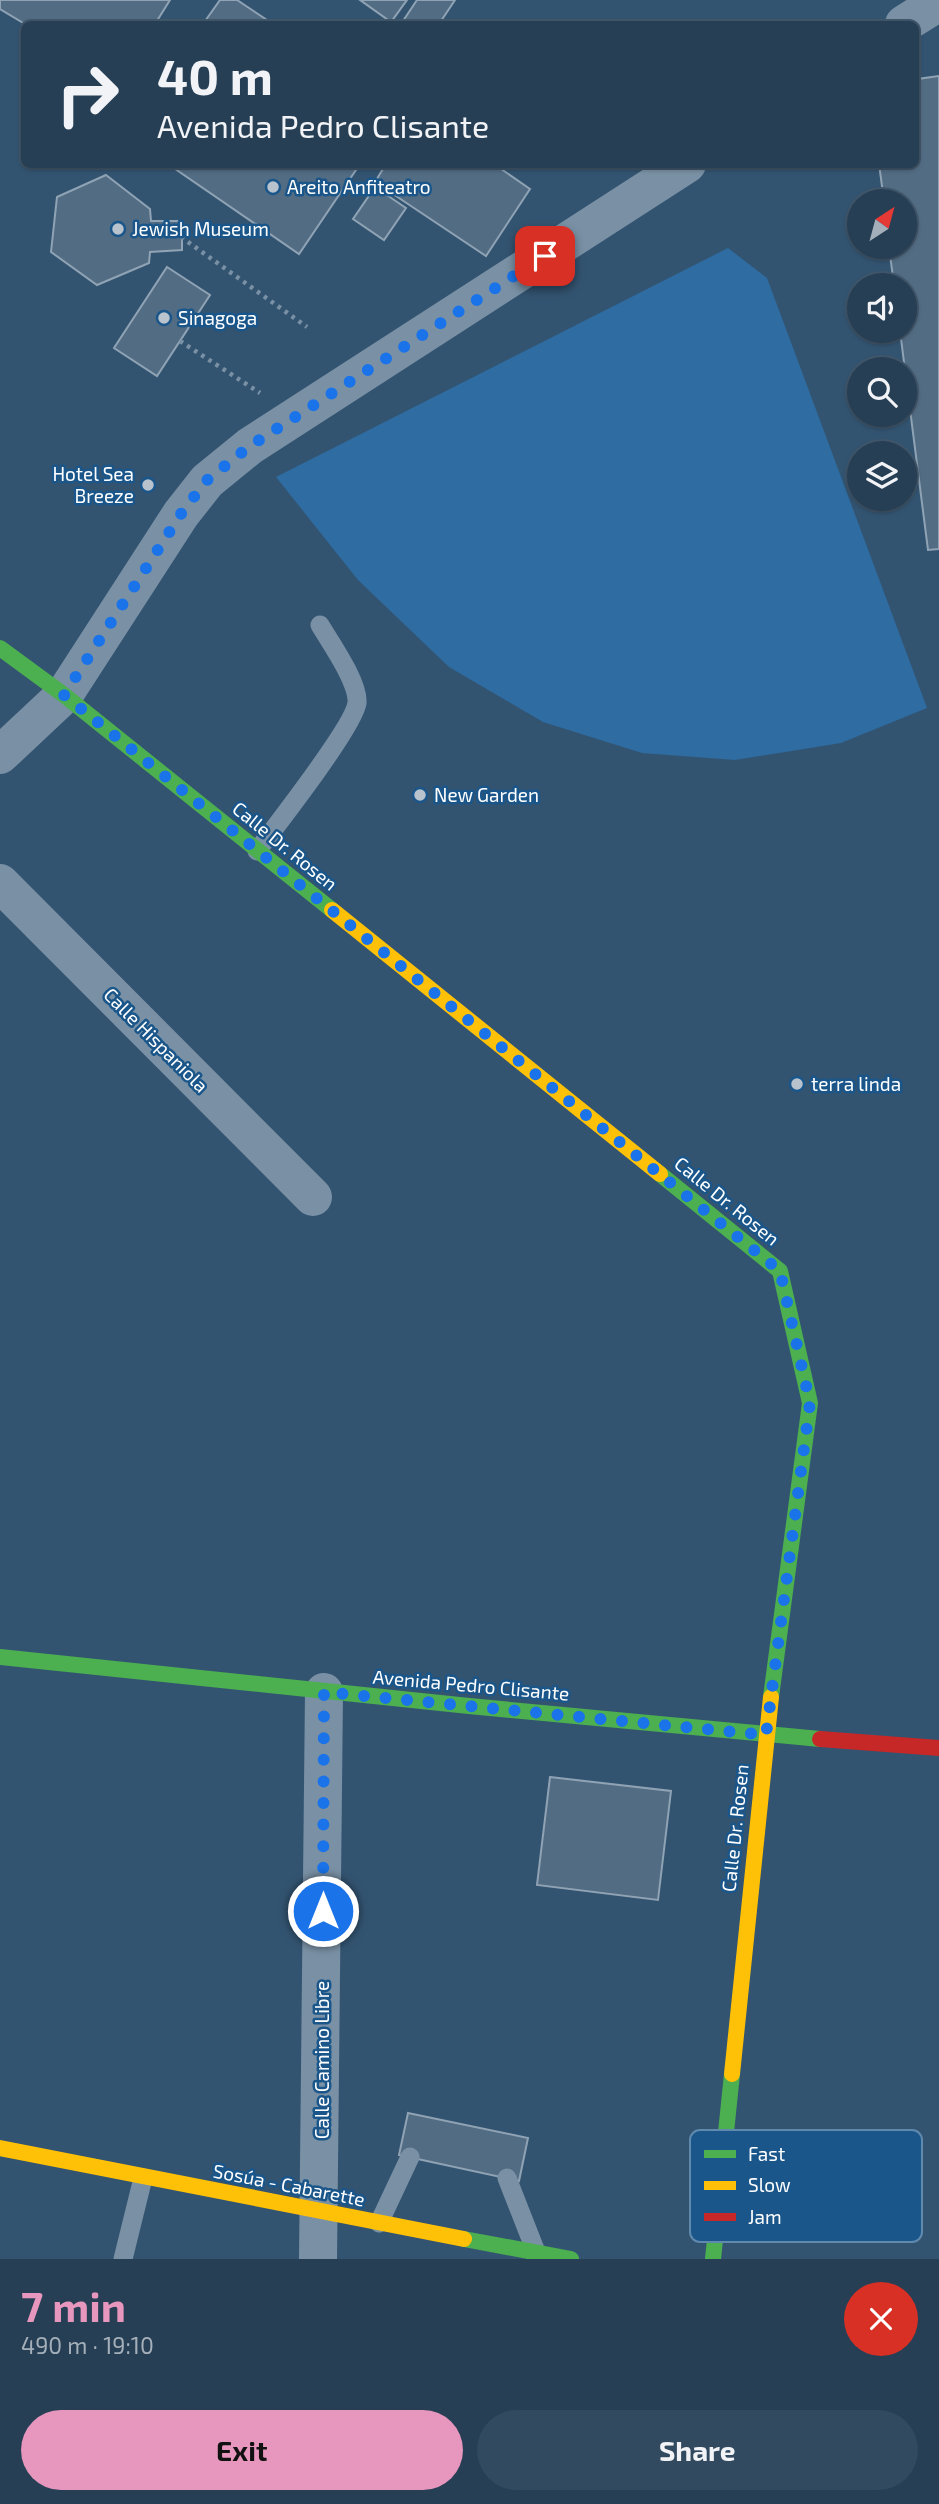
<!DOCTYPE html>
<meta charset="utf-8">
<style>
:root{--surface:#263f55;--page:#324a5f;--text:#f1f3f6;--muted:#a4afb9;--line:#42586c;--accent:#e797bd}
body{margin:0;font-family:"Exo 2",sans-serif;background:var(--page);color:var(--text);height:100vh;display:flex;flex-direction:column;font-size:26px;white-space:nowrap}
*{box-sizing:border-box;margin:0}
p{font-size:23px;color:var(--muted)}
.icon{flex:none;width:38px;height:38px;fill:none;stroke:currentColor;stroke-width:2;stroke-linecap:round;stroke-linejoin:round}
.map{position:relative;height:2259px;overflow:hidden}
.panel{display:flex;flex-direction:column;background:var(--surface);flex:1}
.panel>*{flex:none}
.top-card{position:absolute;left:21px;top:21px;width:898px;height:147px;border-radius:10px;box-shadow:0 2px 5px #0004,0 0 0 2px var(--line);background:#263f55;color:var(--text);overflow:hidden}
.needle{width:46px;rotate:36deg}
.buttons{position:absolute;left:847px;top:189px;display:grid;gap:14px}
.buttons a{display:grid;place-items:center;width:70px;height:70px;border-radius:50%;background:var(--surface);box-shadow:0 2px 5px #0004,0 0 0 2px var(--line);font-size:35px}
.pin{position:absolute;display:grid;place-items:center;width:60px;height:60px;color:#fff;margin:-30px;border-radius:14px;box-shadow:0 4px 10px #0006}
.me{position:absolute;width:77px;margin:-38px;rotate:0deg;stroke-linejoin:round;filter:drop-shadow(0 0 5px #0008)}
.turn{display:flex;align-items:center;gap:24px;height:147px;padding:0 21px;font-size:32px}
.turn .icon{width:91px;height:91px;stroke-width:2.5}
.turn b{display:block;font-size:49px;line-height:60px}
.round{display:grid;place-items:center;flex:none;width:74px;height:74px;border-radius:37px;background:var(--page)}
.head{display:flex;align-items:center;justify-content:space-between;height:119px;padding:0 21px}
h1{font-size:42px;font-weight:700;line-height:52px;color:var(--accent)}
.cta{display:flex;gap:14px;margin-top:auto;padding:14px 21px}
.cta a{flex:1;height:80px;border-radius:42px;background:var(--accent);color:#111;font-size:28px;font-weight:700;line-height:80px;text-align:center}
.cta a+a{background:var(--page);color:var(--text)}
.map>svg:first-child{display:block}
</style>
<div class="map">
<svg width="939" height="2259" viewBox="0 0 939 2259">
<rect width="100%" height="100%" fill="#335471"/>
<path fill="#2e6ca1" d="M728,248L767,278L927,708L841,743L735,760L642,753L543,722L449,667L358,580L276,477Z"/>
<path fill="#526c83" stroke="#8fa3b4" stroke-width="2" d="M0,0H170L155,24H25L0,9Z
M220,0H237L273,24H203Z
M360,0H407L391,22Z
M417,0H455L439,24H401Z
M915,64L917,79L939,76V549L928,550L900,331H905V285H894L889,247H905V201H884L879,164H915Z
M168,164H360L299,254Z
M386,164H494L530,189L486,256L375,182Z
M106,175L150,209L151,221H182V250L150,252L149,263L97,285L51,252L57,197Z
M375,187L406,208L384,240L353,219Z
M167,267L210,295L157,376L114,348Z
M550,1777L671,1791L658,1900L537,1885Z
M408,2113L528,2138L519,2181L399,2155Z"/>
<g fill="none" stroke-linecap="round" stroke-linejoin="round">
<path stroke="#7a91a5" stroke-width="4.5" stroke-dasharray="3.5 5" stroke-linecap="butt" d="M181,237L307,327
M180,341L260,393"/>
<path stroke="#7a91a5" stroke-width="19" d="M257,851C276,826 354,726 357,703C359,683 330,642 320,625
M507,2178L536,2252
M379,2223L410,2157
M123,2259L143,2178"/>
<path stroke="#7a91a5" stroke-width="38" d="M904,24L939,2
M0,755L64,695L181,514L207,481L250,446L687,164
M0,883L313,1197
M318,2259L324,1692"/>
<path stroke="#4caf50" stroke-width="16" d="M0,648L64,695L332,910
M660,1174L780,1271L810,1403L771,1697
M0,1657L469,1706L820,1739
M464,2239L571,2259
M713,2259L732,2074"/>
<path stroke="#ffc107" stroke-width="16" d="M332,910L660,1174
M732,2074L771,1697
M0,2148L464,2239"/>
<path stroke="#c62828" stroke-width="16" d="M820,1739L939,1748"/>
</g>
<g fill="none" stroke-linecap="round" stroke-linejoin="round">
<path stroke="#1a73e8" stroke-width="12" stroke-dasharray="0 21.6" d="M323,1911L324,1692L766,1735L810,1403L780,1271L64,695L181,514L206,481L250,446L545,256"/>
</g>
<g fill="#b8c3cd" stroke="#1a568a" stroke-width="2.5">
<circle cx="273" cy="187" r="7"/>
<circle cx="118" cy="229" r="7"/>
<circle cx="164" cy="318" r="7"/>
<circle cx="148" cy="485" r="7"/>
<circle cx="420" cy="795" r="7"/>
<circle cx="797" cy="1084" r="7"/>
</g>
<g text-anchor="middle" stroke-width="5" stroke-linejoin="round" paint-order="stroke">
<g font-size="19" fill="#fff" stroke="#1a568a" text-anchor="start">
<text x="287" y="194">Areito Anfiteatro</text>
<text x="132" y="236">Jewish Museum</text>
<text x="178" y="325">Sinagoga</text>
<text x="134" y="481" text-anchor="end">Hotel Sea<tspan x="134" dy="22">Breeze</tspan></text>
<text x="434" y="802">New Garden</text>
<text x="811" y="1091">terra linda</text>
</g>
<g font-size="19" fill="#fff" stroke="#1a568a">
<text transform="translate(285 846) rotate(39)" y="7">Calle Dr. Rosen</text>
<text transform="translate(156 1040) rotate(45)" y="7">Calle Hispaniola</text>
<text transform="translate(727 1201) rotate(39)" y="7">Calle Dr. Rosen</text>
<text transform="translate(471 1685) rotate(5)" y="7">Avenida Pedro Clisante</text>
<text transform="translate(735 1828) rotate(-84)" y="7">Calle Dr. Rosen</text>
<text transform="translate(322 2060) rotate(-90)" y="7">Calle Camino Libre</text>
<text transform="translate(289 2185) rotate(11)" y="7">Sosúa - Cabarette</text>
</g>
</g>
<rect x="690" y="2130" width="232" height="112" rx="10" fill="#1a568a" stroke="#5f89ad" stroke-width="2"/>
<rect x="704" y="2150" width="32" height="8" fill="#4caf50"/>
<rect x="704" y="2181" width="32" height="9" fill="#ffc107"/>
<rect x="704" y="2213" width="32" height="8" fill="#c62828"/>
<g font-size="19" fill="#fff">
<text x="748" y="2161">Fast</text>
<text x="748" y="2192">Slow</text>
<text x="748" y="2224">Jam</text>
</g>
</svg>
<div class="buttons">
<a><svg class="needle" viewBox="-14 -14 28 28"><path d="M0-13l5 13h-10z" fill="#e53935"/><path d="M0 13l5-13h-10z" fill="#a4afb9"/></svg></a>
<a><svg class="icon" aria-label="sound" viewBox="0 0 24 24"><path d="M4 9h4l5-4v14l-5-4H4zM17 9q2 3 0 6"/></svg></a>
<a><svg class="icon" aria-label="search" viewBox="0 0 24 24"><circle cx="10" cy="10" r="6"/><path d="M15 15l6 6"/></svg></a>
<a><svg class="icon" aria-label="layers" viewBox="0 0 24 24"><path d="M12 4l9 5-9 5-9-5zM3 14l9 5 9-5"/></svg></a>
</div>
<div class="pin" style="left:545px;top:256px;background:#d93025"><svg class="icon" aria-label="arrive" viewBox="0 0 24 24"><path d="M6 21V4h12l-3 4 3 4H6"/></svg></div>
<svg class="me" style="left:323px;top:1911px" viewBox="-20 -20 40 40"><circle r="17" fill="#1a73e8" stroke="#fff" stroke-width="3"/><path d="M0-11L8 9 0 5-8 9z" fill="#fff"/></svg>
<div class="top-card">
<div class="turn"><svg class="icon" aria-label="right" viewBox="0 0 24 24"><path d="M7 20v-9h11M14 6l5 5-5 5"/></svg><div><b>40 m</b>Avenida Pedro Clisante</div></div>
</div>
</div>
<section class="panel">
<div class="head"><div><h1>7 min</h1><p>490 m · 19:10</p></div><a class="round" style="background:#d93025;color:#fff"><svg class="icon" aria-label="close" viewBox="0 0 24 24"><path d="M6 6l12 12M18 6L6 18"/></svg></a></div>
<div class="cta"><a>Exit</a><a>Share</a></div>
</section>
